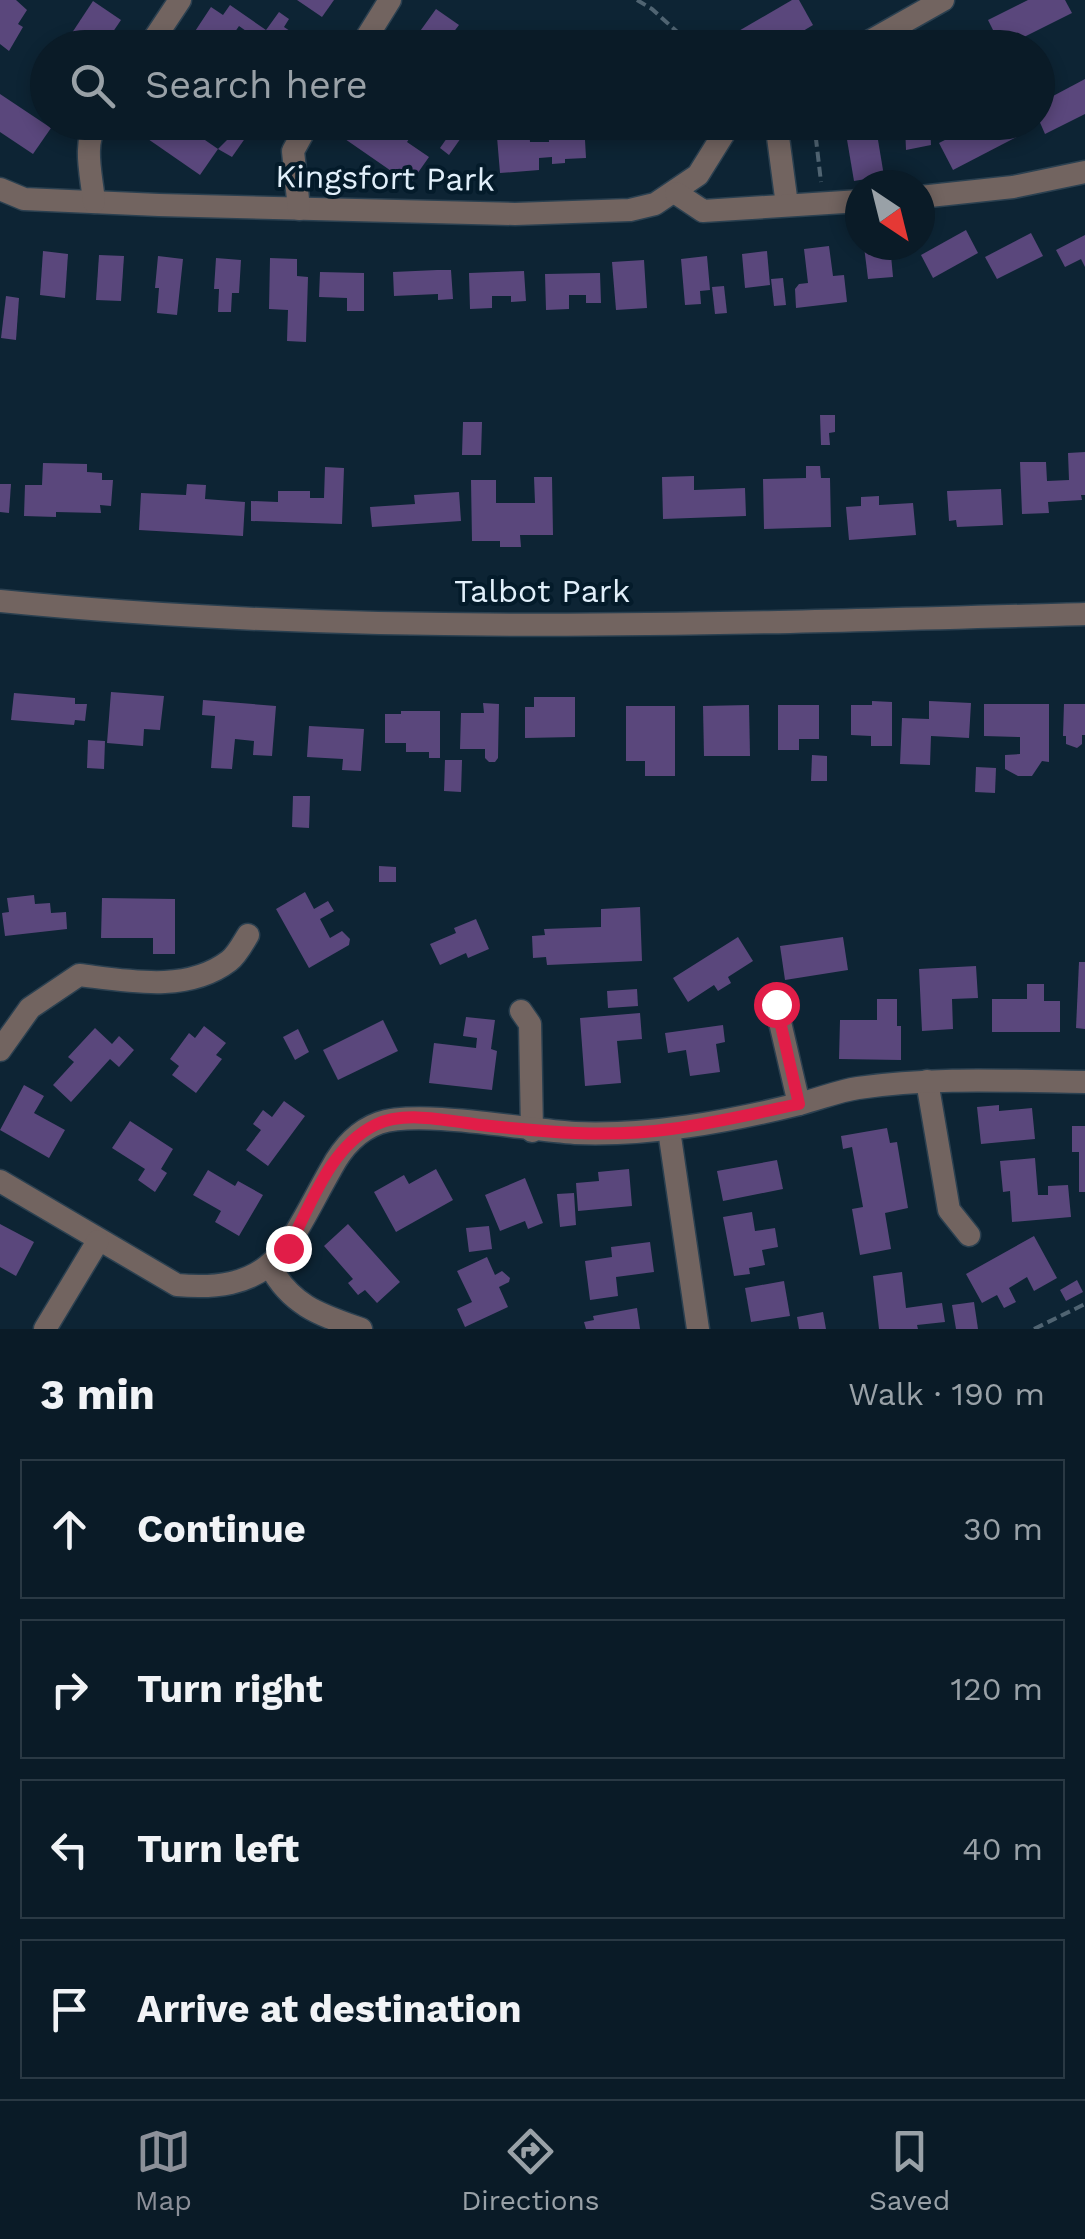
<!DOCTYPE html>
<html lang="en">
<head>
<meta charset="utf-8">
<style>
  body { margin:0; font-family:"Work Sans",sans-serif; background:#182833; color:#f1f3f6 }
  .compass { position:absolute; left:845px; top:170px; width:90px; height:90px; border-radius:50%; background:#0a1b27; box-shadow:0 5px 15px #0003; rotate:145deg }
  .stop { position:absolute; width:30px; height:30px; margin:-22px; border:8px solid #e11d48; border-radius:50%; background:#fff }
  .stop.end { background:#e11d48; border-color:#fff; box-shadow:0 2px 10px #0008 }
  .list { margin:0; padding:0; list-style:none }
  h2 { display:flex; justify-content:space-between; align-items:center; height:130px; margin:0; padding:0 40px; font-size:42px }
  h2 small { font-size:32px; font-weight:400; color:#99a1a7 }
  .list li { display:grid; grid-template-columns:65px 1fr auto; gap:30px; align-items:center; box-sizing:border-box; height:140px; margin:0 20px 20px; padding:0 20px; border:2px solid #2a3944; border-radius:0px }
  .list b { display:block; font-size:38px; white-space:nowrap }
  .list em { font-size:32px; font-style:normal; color:#99a1a7 }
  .icon { flex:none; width:55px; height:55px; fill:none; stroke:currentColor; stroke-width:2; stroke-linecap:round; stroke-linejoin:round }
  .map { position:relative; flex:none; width:1085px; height:1329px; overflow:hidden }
  .search { position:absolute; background:#0a1b27; box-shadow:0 5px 15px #0003; left:30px; right:30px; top:30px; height:110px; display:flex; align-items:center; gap:25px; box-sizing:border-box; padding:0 35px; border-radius:55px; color:#99a1a7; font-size:38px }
  .sheet { height:770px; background:#0a1b27 }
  nav { display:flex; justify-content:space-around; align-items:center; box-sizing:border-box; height:140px; border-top:2px solid #2a3944; background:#0a1b27; font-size:28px; color:#99a1a7 }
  nav a { display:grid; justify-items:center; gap:5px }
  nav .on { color:#8c9099 }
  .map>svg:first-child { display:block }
  .building { fill:#5a477c }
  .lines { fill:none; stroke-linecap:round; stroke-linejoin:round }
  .minor-casing { stroke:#2b4050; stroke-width:25 }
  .path { stroke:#506472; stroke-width:4; stroke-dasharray:10 5; stroke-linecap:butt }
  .minor { stroke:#726460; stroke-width:22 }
  .route { stroke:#e11d48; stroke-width:12 }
  .labels { text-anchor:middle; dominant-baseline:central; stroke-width:8; stroke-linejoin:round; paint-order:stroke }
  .street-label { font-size:32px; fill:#e1effa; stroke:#041b2a }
</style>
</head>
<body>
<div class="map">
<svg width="1085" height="1329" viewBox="0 0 1085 1329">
  <rect width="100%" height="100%" fill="#0d2434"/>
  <g class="building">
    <polygon points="0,0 16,0 27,10 18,24 23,27 9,51 0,44"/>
    <polygon points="297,0 334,0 322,17"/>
    <polygon points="792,0 799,0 813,25 775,48 720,48 718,43"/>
    <polygon points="1028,0 1065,0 1072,13 1002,48 988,20"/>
    <polygon points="93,1 121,20 102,48 62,48"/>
    <polygon points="230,5 266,30 279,12 289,19 284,27 305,41 300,48 285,43 282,48 270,48 239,26 224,48 184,48 211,7 223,15"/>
    <polygon points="436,9 459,25 446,42 453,48 408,48"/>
    <polygon points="973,30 982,48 938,48"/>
    <polygon points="1085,79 1085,114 1045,134 1038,118 1038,104"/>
    <polygon points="0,94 51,128 33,154 0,132"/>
    <polygon points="140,122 179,122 218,149 200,175 135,130"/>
    <polygon points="356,122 377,122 398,137 406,126 414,132 407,142 429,157 410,184 345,139"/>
    <polygon points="548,122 597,122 598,139 585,140 586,158 565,159 565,163 552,164 552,157 539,158 539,170 500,173 496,125 529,123 530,142 549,142"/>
    <polygon points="844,122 875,122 884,176 854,181"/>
    <polygon points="980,122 1019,122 1024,133 953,170 939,143"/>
    <polygon points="930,124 931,145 906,150 905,126"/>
    <polygon points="454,128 463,135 449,155 440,148"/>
    <polygon points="237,130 246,137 232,157 218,149"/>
    <polygon points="966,230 978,253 933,278 921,255"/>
    <polygon points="1031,233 1043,256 997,279 985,257"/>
    <polygon points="1085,235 1085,267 1081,259 1065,267 1056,250"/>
    <polygon points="890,245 893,277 868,279 864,246"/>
    <polygon points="829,246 833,276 844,275 847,302 796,308 795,289 799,284 808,283 804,249"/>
    <polygon points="43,251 68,254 65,298 40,295"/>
    <polygon points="767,251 770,285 745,288 742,254"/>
    <polygon points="99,255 124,256 121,301 96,300"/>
    <polygon points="158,256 183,259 177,315 157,313 159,288 155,288"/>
    <polygon points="707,256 710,290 700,291 701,304 685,305 681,259"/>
    <polygon points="216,258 241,260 239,293 232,293 231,312 218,312 219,289 214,289"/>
    <polygon points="270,258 297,259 297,276 308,277 306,342 287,341 288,310 269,309"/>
    <polygon points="644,260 647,308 616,310 612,262"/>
    <polygon points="437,270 451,270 453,299 438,300 438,294 394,296 393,272"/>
    <polygon points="524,271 526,301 511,302 511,296 492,296 492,308 470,309 469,273"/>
    <polygon points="320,272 364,273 364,311 347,311 347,298 319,297"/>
    <polygon points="600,273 601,303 586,303 586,295 569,295 569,309 546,310 545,274"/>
    <polygon points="783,278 786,305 774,306 771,279"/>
    <polygon points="724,286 727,313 715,314 712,287"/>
    <polygon points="6,296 19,298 16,340 1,338"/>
    <polygon points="820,415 835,415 835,432 829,433 830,445 821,445"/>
    <polygon points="463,422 482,422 481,455 462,455"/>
    <polygon points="1085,452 1085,495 1081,495 1082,500 1048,502 1049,513 1022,514 1020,462 1046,462 1047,481 1069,480 1068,453"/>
    <polygon points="43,463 87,464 87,472 102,473 102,480 113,480 111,506 100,505 101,513 56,512 56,517 24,516 25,485 42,485"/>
    <polygon points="806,466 820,466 821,478 830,478 831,527 764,529 763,479 806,478"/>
    <polygon points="325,467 344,468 342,524 251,521 251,501 278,502 278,491 310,491 310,498 324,498"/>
    <polygon points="694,476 694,490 745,488 746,516 663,519 662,477"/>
    <polygon points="534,477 552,477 553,535 520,535 521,547 500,547 500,541 472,541 471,480 496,480 496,503 535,503"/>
    <polygon points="0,484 11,484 9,513 0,512"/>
    <polygon points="187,484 206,485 205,499 245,502 243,536 139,530 141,493 186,495"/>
    <polygon points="1001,489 1003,525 957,527 956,520 949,521 947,491"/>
    <polygon points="459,492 461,521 372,527 370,507 415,504 414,495"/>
    <polygon points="879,496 879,505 913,503 916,535 849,540 846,507 861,506 861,497"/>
    <polygon points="111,692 164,696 160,730 144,729 143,746 107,743"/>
    <polygon points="14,693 75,698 75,704 87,704 85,721 75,720 74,725 11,720"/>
    <polygon points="534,697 575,697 575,737 525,738 525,707 534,707"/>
    <polygon points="203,700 276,706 272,756 253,755 254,741 235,739 232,769 211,768 215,716 202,715"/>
    <polygon points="872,701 892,702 892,746 871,746 871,736 851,735 851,705 872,705"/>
    <polygon points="929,701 971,703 969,738 931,736 930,765 900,764 902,718 929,719"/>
    <polygon points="483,703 499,704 498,758 495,762 489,762 485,758 485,749 460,749 461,713 484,713"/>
    <polygon points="984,704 1049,704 1049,762 1042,761 1032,776 1018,776 1005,769 1005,755 1020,754 1020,737 984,736"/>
    <polygon points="1064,704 1085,704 1085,735 1082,735 1082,744 1077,748 1066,744 1066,736 1063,736"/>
    <polygon points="749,705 750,756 704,756 703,706"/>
    <polygon points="778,705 819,705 819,739 799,739 799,750 778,750"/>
    <polygon points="626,706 675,706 675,776 645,776 645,761 626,761"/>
    <polygon points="401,711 440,711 440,758 429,758 429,752 406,752 406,743 385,743 385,714 401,714"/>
    <polygon points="309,726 364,729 361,771 342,770 343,759 307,757"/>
    <polygon points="88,740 105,741 104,769 87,768"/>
    <polygon points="812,755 827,756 827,781 811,781"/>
    <polygon points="445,760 462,760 461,792 444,791"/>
    <polygon points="976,767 996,768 995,793 975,792"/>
    <polygon points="293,796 310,796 309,828 292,827"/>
    <polygon points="379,866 396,867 396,882 379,882"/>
    <polygon points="305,892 314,909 328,901 334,911 320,919 330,938 342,931 350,939 349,945 309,968 276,909"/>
    <polygon points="34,895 35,904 50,903 51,913 66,912 67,929 5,936 2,913 9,912 7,898"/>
    <polygon points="102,898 175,899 175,954 153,954 153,938 101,938"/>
    <polygon points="640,907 642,961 547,965 546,957 533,958 532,936 545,935 544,929 601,927 601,909"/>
    <polygon points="476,919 489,949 468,958 466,953 440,965 430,944 456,933 454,928"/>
    <polygon points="738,937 753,961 728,977 731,983 718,991 714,985 688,1002 673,978"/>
    <polygon points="843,937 848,970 785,980 780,946"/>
    <polygon points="1079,962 1085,962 1085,1029 1076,1028"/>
    <polygon points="976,966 978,998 952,999 953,1029 922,1031 919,969"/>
    <polygon points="1027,984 1044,984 1044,1001 1060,1001 1060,1032 992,1032 992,999 1027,999"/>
    <polygon points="637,989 638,1006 608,1008 607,991"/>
    <polygon points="877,999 897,999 897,1026 901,1026 901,1060 839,1059 840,1020 877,1020"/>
    <polygon points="640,1013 642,1039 617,1041 621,1083 585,1086 580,1018"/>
    <polygon points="466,1017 495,1020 491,1049 497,1051 492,1090 429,1083 434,1043 476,1048 477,1038 463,1036"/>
    <polygon points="383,1020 398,1051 338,1080 323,1050"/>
    <polygon points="723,1025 725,1042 716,1044 720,1072 690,1076 686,1050 668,1053 665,1033"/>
    <polygon points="204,1026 226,1043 216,1055 222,1059 196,1093 172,1075 179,1066 170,1059 189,1033 195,1038"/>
    <polygon points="95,1028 112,1044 119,1036 134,1050 119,1067 110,1059 71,1102 53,1085 74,1062 68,1057"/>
    <polygon points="298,1029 309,1052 295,1060 283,1037"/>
    <polygon points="24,1085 44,1096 34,1113 65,1130 49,1158 0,1130"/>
    <polygon points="284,1101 305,1116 268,1166 246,1150 261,1130 253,1124 263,1110 272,1117"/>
    <polygon points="999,1105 999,1111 1032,1108 1035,1139 981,1144 977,1107"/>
    <polygon points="130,1121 173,1149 161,1169 167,1173 155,1192 138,1180 145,1169 112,1148"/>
    <polygon points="1072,1126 1085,1126 1085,1192 1079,1192 1079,1152 1072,1152"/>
    <polygon points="887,1128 890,1143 897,1142 908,1208 885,1213 891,1249 860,1255 852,1209 863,1207 852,1147 843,1149 841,1136"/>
    <polygon points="1035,1158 1038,1195 1048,1195 1048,1186 1068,1185 1071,1217 1012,1222 1010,1191 1003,1192 1000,1161"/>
    <polygon points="777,1160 783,1189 723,1201 717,1171"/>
    <polygon points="436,1169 453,1200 396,1232 374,1192 404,1175 409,1184"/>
    <polygon points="629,1169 632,1206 578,1211 576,1183 599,1181 598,1172"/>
    <polygon points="208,1170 235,1186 238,1181 263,1195 239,1236 215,1222 221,1211 193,1195"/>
    <polygon points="525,1178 543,1223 528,1229 525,1221 500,1231 485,1195"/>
    <polygon points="574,1193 576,1225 560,1227 557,1194"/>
    <polygon points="752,1212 755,1231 775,1228 778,1247 762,1250 765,1265 749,1268 750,1274 734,1276 723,1217"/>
    <polygon points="0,1224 34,1242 16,1276 0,1267"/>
    <polygon points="348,1224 400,1282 377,1303 365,1290 358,1295 348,1283 353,1279 324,1246"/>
    <polygon points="489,1226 492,1249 469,1252 466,1228"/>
    <polygon points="1034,1236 1057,1278 1034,1291 1027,1277 1009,1288 1016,1302 1004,1308 997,1295 982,1303 966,1274"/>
    <polygon points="650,1242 654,1272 616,1277 618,1296 590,1300 585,1261 612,1257 611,1247"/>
    <polygon points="487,1257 495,1275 502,1271 510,1278 509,1282 499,1287 508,1307 465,1327 457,1309 472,1302 457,1271"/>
    <polygon points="902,1272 906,1308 942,1303 945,1322 917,1325 918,1329 879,1329 873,1276"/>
    <polygon points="1077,1280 1083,1292 1066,1301 1060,1290"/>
    <polygon points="784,1281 790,1316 751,1322 745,1288"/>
    <polygon points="974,1302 978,1329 956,1329 952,1305"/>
    <polygon points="637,1308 640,1329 586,1329 584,1322 594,1320 593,1316"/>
    <polygon points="823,1312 826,1329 799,1329 797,1317"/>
  </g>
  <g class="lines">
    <g class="minor-casing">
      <g id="minor">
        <polyline points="148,48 180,0"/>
        <polyline points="360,48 390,0"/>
        <polyline points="858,48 943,0"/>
        <polyline points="776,122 787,205"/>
        <polyline points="0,189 24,199 159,205 515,214 630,210 655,204 698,175 731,122"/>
        <polyline points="676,193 703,211 860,201"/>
        <polyline points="920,197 1013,187 1085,172"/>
        <path d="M94,202c-2,-25 -12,-58 3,-80"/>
        <polyline points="299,209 293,151 309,122"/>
        <path d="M0,601c360,36 724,23 1085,13"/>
        <polyline points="776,1005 799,1104"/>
        <polyline points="521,1011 530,1024 532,1131"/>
        <path d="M0,1050l30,-42 49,-33c49,6 108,18 150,-14 8,-6 14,-18 19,-26"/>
        <polyline points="927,1081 949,1210 969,1235"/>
        <polyline points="669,1130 698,1329"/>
        <path d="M0,1181l177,104c101,9 111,-41 154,-116 10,-19 26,-38 48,-46 40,-14 147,7 196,10 75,3 151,-11 224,-29 20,-5 39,-13 59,-16 75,-11 151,-7 227,-6"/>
        <path d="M270,1266c21,40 51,49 91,63"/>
        <polyline points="45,1329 98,1241"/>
      </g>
    </g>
    <g class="path">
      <polyline points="637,0 652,9 695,48"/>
      <polyline points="814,122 821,182"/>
      <polyline points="1034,1329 1085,1304"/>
    </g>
    <use href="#minor" class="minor"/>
  </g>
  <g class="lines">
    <path class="route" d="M288,1248c23,-43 41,-100 87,-123 30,-15 74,-4 106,0 63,7 127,13 190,4 43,-6 86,-16 128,-25l-23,-100"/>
  </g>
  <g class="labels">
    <g class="street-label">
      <text transform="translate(385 178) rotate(1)">Kingsfort Park</text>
      <text x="542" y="591">Talbot Park</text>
    </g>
  </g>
</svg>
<svg class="compass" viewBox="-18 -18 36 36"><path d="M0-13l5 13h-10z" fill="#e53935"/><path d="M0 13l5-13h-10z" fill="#99a1a7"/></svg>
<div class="stop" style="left:776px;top:1004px"></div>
<div class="stop end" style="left:288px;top:1248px"></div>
<div class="search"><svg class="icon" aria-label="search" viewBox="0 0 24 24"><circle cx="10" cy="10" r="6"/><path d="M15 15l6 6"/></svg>Search here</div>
</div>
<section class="sheet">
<h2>3 min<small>Walk · 190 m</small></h2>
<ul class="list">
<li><svg class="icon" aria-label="ahead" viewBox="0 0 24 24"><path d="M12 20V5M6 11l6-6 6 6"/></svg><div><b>Continue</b></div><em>30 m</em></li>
<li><svg class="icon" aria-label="right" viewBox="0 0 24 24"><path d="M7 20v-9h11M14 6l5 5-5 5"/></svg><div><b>Turn right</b></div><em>120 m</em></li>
<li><svg class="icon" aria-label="left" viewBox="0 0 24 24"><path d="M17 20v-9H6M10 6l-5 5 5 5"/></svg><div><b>Turn left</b></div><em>40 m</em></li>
<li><svg class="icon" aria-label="arrive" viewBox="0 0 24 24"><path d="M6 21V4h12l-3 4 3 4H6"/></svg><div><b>Arrive at destination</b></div></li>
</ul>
</section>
<nav>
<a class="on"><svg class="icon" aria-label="map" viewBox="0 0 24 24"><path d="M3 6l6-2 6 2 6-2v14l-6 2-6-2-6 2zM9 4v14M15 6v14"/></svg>Map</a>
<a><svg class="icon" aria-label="directions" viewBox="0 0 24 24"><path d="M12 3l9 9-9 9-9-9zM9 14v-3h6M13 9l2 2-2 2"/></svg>Directions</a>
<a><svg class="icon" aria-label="saved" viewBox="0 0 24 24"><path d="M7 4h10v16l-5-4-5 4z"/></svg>Saved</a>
</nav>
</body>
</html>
